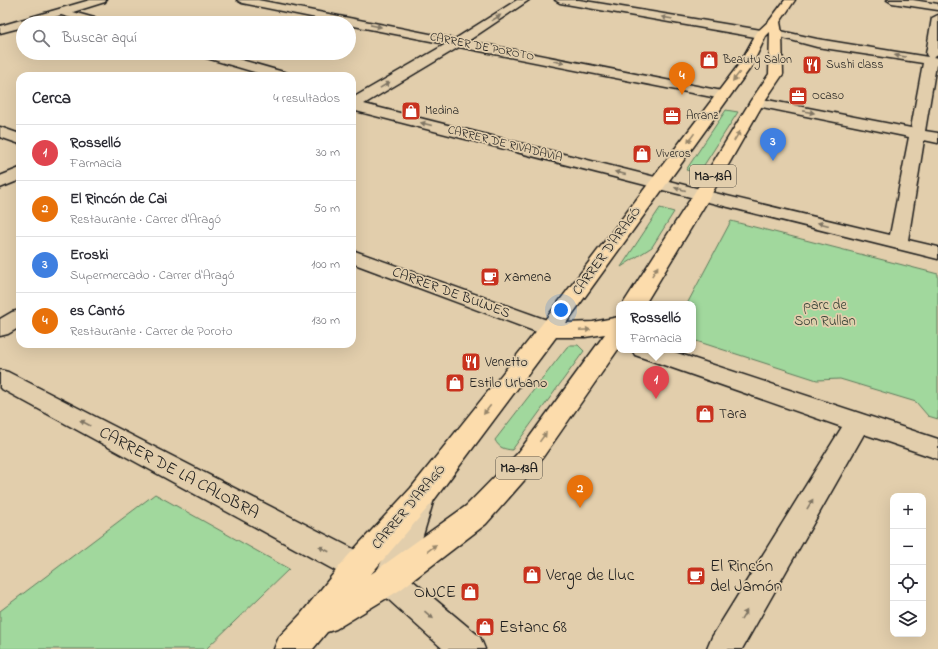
<!DOCTYPE html>
<html lang="es">
<head>
<meta charset="utf-8">
<style>
  body { margin:0; font-family:"Indie Flower",sans-serif; background:#f2f2f3; color:#2b2b33 }
  .controls { position:absolute; right:12px; bottom:12px; display:grid; overflow:hidden; border-radius:8px; box-shadow:0 4px 16px #0002 }
  .controls button { width:36px; height:36px; display:grid; place-items:center; padding:0; border:0; border-bottom:1px solid #e1e1e2; background:#fff; color:#2b2b33; font:20px sans-serif }
  .you { position:absolute; left:561px; top:310px; width:14px; height:14px; margin:-10px; border:3px solid #fff; border-radius:50%; background:#1a73e8; box-shadow:0 0 0 6px #1a73e833 }
  .badge { display:grid; place-items:center; width:26px; height:26px; border-radius:50%; background:#b45309; color:#fff; font-size:13px; font-weight:700 }
  .pin { position:absolute; translate:-50% -33px; filter:drop-shadow(0 1px 2px #0008) }
  .pin::after { content:''; position:absolute; top:21px; width:14px; height:12px; background:inherit; clip-path:polygon(0 0,100% 0,50% 100%) }
  .popup { position:absolute; left:616px; top:301px; width:80px; height:52px; box-sizing:border-box; display:grid; place-content:center; border-radius:8px; background:#fff; filter:drop-shadow(0 1px 3px #0005); font-size:13px; white-space:nowrap; color:#7c7c81 }
  .popup b { font-size:15px; color:#2b2b33 }
  .popup::after { content:''; position:absolute; left:50%; top:100%; margin-left:-8px; border:8px solid transparent; border-top-color:#fff }
  .list { margin:0; padding:0; list-style:none }
  h2 { display:flex; justify-content:space-between; align-items:center; height:52px; margin:0; padding:0 16px; font-size:17px }
  h2 small { font-size:13px; font-weight:400; color:#7c7c81 }
  .list li { display:grid; grid-template-columns:26px 1fr auto; gap:12px; align-items:center; box-sizing:border-box; height:56px; padding:0 16px; border-top:1px solid #e1e1e2 }
  .list b { display:block; font-size:15px; white-space:nowrap }
  .list p { margin:0; font-size:13px; white-space:nowrap; color:#7c7c81 }
  .list em { font-size:13px; font-style:normal; color:#7c7c81 }
  .icon { flex:none; width:22px; height:22px; fill:none; stroke:currentColor; stroke-width:2; stroke-linecap:round; stroke-linejoin:round }
  .map { position:relative; flex:none; width:938px; height:649px; overflow:hidden }
  .search { position:absolute; background:#fff; box-shadow:0 4px 16px #0002; left:16px; top:16px; width:340px; height:44px; display:flex; align-items:center; gap:10px; box-sizing:border-box; padding:0 14px; border-radius:22px; color:#7c7c81; font-size:15px }
  .panel { position:absolute; background:#fff; box-shadow:0 4px 16px #0002; left:16px; top:72px; width:340px; height:276px; border-radius:12px }
  .map>svg:first-child { display:block }
  .green { fill:#a1d89d; stroke:#5e7a5c }
  .lines { fill:none; stroke-linecap:round; stroke-linejoin:round }
  .minor-casing { stroke:#1c1c1c; stroke-width:3 }
  .tertiary-casing { stroke:#1c1c1c; stroke-width:3 }
  .primary-casing { stroke:#1c1c1c; stroke-width:3 }
  .minor { fill:#e2ceac; fill-rule:evenodd }
  .tertiary { fill:#e2ceac; fill-rule:evenodd }
  .primary { fill:#fcdcac; fill-rule:evenodd }
  .oneway { fill:#7f7564 }
  .oneway2 { fill:#97866b }
  .labels { text-anchor:middle; dominant-baseline:central; stroke-width:3.5; stroke-linejoin:round; paint-order:stroke }
  .far-street-label { font-size:12px; fill:#1c1c1c; stroke:#e2ceac }
  .far-poi-label { font-size:12px; fill:#1c1c1c; stroke:#e2ceac; text-anchor:start }
  .shield { fill:#e2ceac; stroke:#575147; stroke-width:1 }
  .shield-label { font-size:13px; font-weight:bold; fill:#1c1c1c }
  .street-label { font-size:14px; fill:#1c1c1c; stroke:#e2ceac }
  .poi-label { font-size:14px; fill:#1c1c1c; stroke:#e2ceac; text-anchor:start }
  .park-label { font-size:14px; fill:#374236; stroke:#e2ceac }
  .near-street-label { font-size:17px; fill:#1c1c1c; stroke:#e2ceac }
  .near-poi-label { font-size:17px; fill:#1c1c1c; stroke:#e2ceac; text-anchor:start }
</style>
</head>
<body>
<div class="map">
<svg width="938" height="649" viewBox="0 0 938 649">
  <rect width="100%" height="100%" fill="#e2ceac"/>
  <filter id="ink" filterUnits="userSpaceOnUse"><feTurbulence type="fractalNoise" baseFrequency=".025" numOctaves="2"/><feDisplacementMap in="SourceGraphic" scale="8" xChannelSelector="R" yChannelSelector="G"/><feConvolveMatrix kernelMatrix="1 2 1 2 8 2 1 2 1" color-interpolation-filters="sRGB"/></filter>
  <g filter="url(#ink)">
    <g class="green">
      <polygon points="726,110 738,112 699,173 686,170"/>
      <polygon points="660,208 674,212 652,247 621,267"/>
      <polygon points="731,221 938,274 938,419 928,416 916,402 840,379 817,380 693,340 693,304 687,304"/>
      <path d="M570,345h8l6,6 -72,99c-8,-1 -13,-2 -17,-10l72,-93z"/>
      <polygon points="155,494 289,569 206,649 0,649 0,611"/>
    </g>
    <g class="lines">
      <g class="minor-casing">
        <g id="minor">
          <polygon points="90,0 106,0 105,2 73,12 105,21 107,23 89,23 61,15 35,23 23,23 23,27 0,33 0,26"/>
          <polygon points="237,0 258,0 455,39 517,0 529,0 468,41 722,91 727,92 729,95 727,98 722,99 459,47 364,104 663,179 665,183 663,187 657,188 352,110 352,99 356,96 446,44 349,25 349,23 341,23 242,3"/>
          <polygon points="555,0 579,0 761,30 765,32 767,34 765,36 761,38 560,3"/>
          <polygon points="887,0 913,0 938,4 938,10 892,3"/>
          <polygon points="938,15 938,54 933,57 938,58 938,66 936,65 925,131 938,133 938,143 924,140 908,240 938,247 938,259 696,199 693,195 696,191 702,190 890,235 909,137 757,106 752,105 750,102 752,99 757,98 911,128 923,63 817,47 772,35 770,33 772,31 776,30 817,39 928,57 926,54 932,18"/>
          <polygon points="198,53 217,53 287,73 289,76 268,76 200,56"/>
          <polygon points="0,127 20,134 20,144 0,137"/>
          <polygon points="20,168 20,180 0,188 0,176"/>
          <polygon points="352,250 558,324 561,329 558,334 550,336 542,334 352,263"/>
          <polygon points="20,310 20,327 8,334 0,336 0,319 12,312"/>
          <polygon points="632,350 668,350 938,439 938,459 864,434 742,649 707,649 712,637 842,427 635,355"/>
          <polygon points="0,370 8,372 369,557 373,567 369,577 358,581 347,577 0,388"/>
          <polygon points="389,566 400,570 480,637 485,649 443,649 378,590 373,580 378,570"/>
        </g>
      </g>
      <g class="tertiary-casing">
        <g id="tertiary">
          <polygon points="657,178 708,191 711,195 708,199 702,200 651,187 649,183 651,179"/>
          <polygon points="420,487 430,491 434,499 421,542 400,589 389,593 378,589 373,579 391,542 410,491"/>
        </g>
      </g>
      <g class="primary-casing">
        <path id="primary" d="M785,0h10l-15,22 2,11 1,41 -19,28 -53,93 -66,109h-22l70,-109 57,-93 19,-28 1,-42 -4,4 -15,31 -185,256 27,-1 26,-5v31l-83,119 -50,57 -86,66 -64,39 -9,3 -14,17h-39l5,-12 22,-23 46,-57 64,-69 131,-164 198,-261 17,-31 13,-12zM605,334l-87,119 -52,53 -95,68 60,-70 125,-167h29z"/>
      </g>
      <use href="#minor" class="minor"/>
      <use href="#tertiary" class="tertiary"/>
      <use href="#primary" class="primary"/>
    </g>
    <defs><path id="oneway-solid" d="M-6-.8H1V-3.2L6.5 0L1 3.2V.8H-6Z"/></defs>
    <g class="oneway">
      <use href="#oneway-solid" transform="translate(496 18) rotate(-32)"/>
      <use href="#oneway-solid" transform="translate(667 18) rotate(-170)"/>
      <use href="#oneway-solid" transform="translate(376 26) rotate(11)"/>
      <use href="#oneway-solid" transform="translate(900 56) rotate(-171)"/>
      <use href="#oneway-solid" transform="translate(559 62) rotate(11)"/>
      <use href="#oneway-solid" transform="translate(385 85) rotate(-31)"/>
      <use href="#oneway-solid" transform="translate(809 112) rotate(11)"/>
      <use href="#oneway-solid" transform="translate(426 124) rotate(-166)"/>
      <use href="#oneway-solid" transform="translate(620 173) rotate(-166)"/>
      <use href="#oneway-solid" transform="translate(680 189) rotate(-165)"/>
      <use href="#oneway-solid" transform="translate(823 224) rotate(-166)"/>
      <use href="#oneway-solid" transform="translate(85 423) rotate(-152)"/>
      <use href="#oneway-solid" transform="translate(810 504) rotate(-59)"/>
      <use href="#oneway-solid" transform="translate(324 549) rotate(-152)"/>
      <use href="#oneway-solid" transform="translate(429 615) rotate(41)"/>
      <use href="#oneway-solid" transform="translate(744 615) rotate(-59)"/>
    </g>
    <g class="oneway2">
      <use href="#oneway-solid" transform="translate(736 77) rotate(128)"/>
      <use href="#oneway-solid" transform="translate(737 136) rotate(-59)"/>
      <use href="#oneway-solid" transform="translate(691 138) rotate(126)"/>
      <use href="#oneway-solid" transform="translate(655 271) rotate(-58)"/>
      <use href="#oneway-solid" transform="translate(585 330) rotate(-3)"/>
      <use href="#oneway-solid" transform="translate(487 410) rotate(128)"/>
      <use href="#oneway-solid" transform="translate(543 437) rotate(-54)"/>
      <use href="#oneway-solid" transform="translate(432 548) rotate(-37)"/>
    </g>
  </g>
  <defs>
    <g id="shop-square" transform="scale(1)"><rect x="-9" y="-9" width="18" height="18" rx="4" fill="#c8321e" stroke="#e2ceac"/><path d="M-5-2.5h2.3a2.7 3.5 0 0 1 5.4 0H5L5.5 6h-11ZM-1.5-2.5h3a1.5 2.3 0 0 0-3 0Z" fill="#fff"/></g>
    <g id="restaurant-square" transform="scale(1)"><rect x="-9" y="-9" width="18" height="18" rx="4" fill="#c8321e" stroke="#e2ceac"/><path d="M-5-6h1v4h1v-4h1v4h1v-4h1v5L-1.5 .5V6h-2V.5L-5-1ZM5-6V6H3V1.5H1.5Q1.5-4 5-6Z" fill="#fff"/></g>
    <g id="office-square" transform="scale(1)"><rect x="-9" y="-9" width="18" height="18" rx="4" fill="#c8321e" stroke="#e2ceac"/><path d="M-6-3h4V-5.5h4V-3h4V5H-6ZM-1-4.5V-3h2v-1.5ZM-6 0V1H6V0Z" fill="#fff"/></g>
    <g id="cafe-square" transform="scale(1)"><rect x="-9" y="-9" width="18" height="18" rx="4" fill="#c8321e" stroke="#e2ceac"/><path d="M-5.5-4.5H6V0H3Q3 3.5 0 3.5H-2.5Q-5.5 3.5-5.5 0ZM3-3.2v2h1.7v-2ZM-6 4.5H4V6H-6Z" fill="#fff"/></g>
  </defs>
  <g fill-rule="evenodd">
    <use href="#shop-square" x="709" y="60"/>
    <use href="#restaurant-square" x="812" y="65"/>
    <use href="#office-square" x="798" y="96"/>
    <use href="#shop-square" x="411" y="111"/>
    <use href="#office-square" x="672" y="116"/>
    <use href="#shop-square" x="642" y="154"/>
    <use href="#cafe-square" x="490" y="277"/>
    <use href="#restaurant-square" x="471" y="362"/>
    <use href="#shop-square" x="455" y="383"/>
    <use href="#shop-square" x="705" y="414"/>
    <use href="#shop-square" x="532" y="575"/>
    <use href="#cafe-square" x="696" y="576"/>
    <use href="#shop-square" x="470" y="592"/>
    <use href="#shop-square" x="485" y="627"/>
  </g>
  <g class="labels">
    <g class="far-street-label">
      <text transform="translate(482 47) rotate(11)">CARRER DE POROTO</text>
      <text transform="translate(505 144) rotate(14)">CARRER DE RIVADAVIA</text>
    </g>
    <g class="far-poi-label">
      <text x="723" y="60">Beauty Salon</text>
      <text x="826" y="65">Sushi class</text>
      <text x="812" y="96">Ocaso</text>
      <text x="425" y="111">Medina</text>
      <text x="686" y="116">Arranz</text>
      <text x="656" y="154">Viveros</text>
    </g>
    <g class="shield">
      <rect x="690" y="165" width="46" height="22" rx="3"/>
      <rect x="496" y="457" width="46" height="22" rx="3"/>
    </g>
    <g class="shield-label">
      <text x="713" y="176">Ma-13A</text>
      <text x="519" y="468">Ma-13A</text>
    </g>
    <g class="street-label">
      <text transform="translate(607 251) rotate(-54)">CARRER D'ARAGÓ</text>
      <text transform="translate(451 293) rotate(20)">CARRER DE BULNES</text>
      <text transform="translate(409 507) rotate(-50)">CARRER D'ARAGÓ</text>
    </g>
    <g class="poi-label">
      <text x="504" y="277">Xamena</text>
      <text x="485" y="362">Venetto</text>
      <text x="469" y="383">Estilo Urbano</text>
      <text x="719" y="414">Tara</text>
    </g>
    <g class="park-label">
      <text x="825" y="305">parc de<tspan x="825" dy="16">Son Rullan</tspan></text>
    </g>
    <g class="near-street-label">
      <text transform="translate(179 473) rotate(28)">CARRER DE LA CALOBRA</text>
    </g>
    <g class="near-poi-label">
      <text x="710" y="566">El Rincón<tspan x="710" dy="20">del Jamón</tspan></text>
      <text x="546" y="575">Verge de Lluc</text>
      <text x="456" y="592" text-anchor="end">ONCE</text>
      <text x="499" y="627">Estanc 68</text>
    </g>
  </g>
</svg>
<div class="controls">
<button>+</button>
<button>−</button>
<button><svg class="icon" aria-label="locate" viewBox="0 0 24 24"><circle cx="12" cy="12" r="6"/><path d="M12 2v4M12 18v4M2 12h4M18 12h4"/></svg></button>
<button><svg class="icon" aria-label="layers" viewBox="0 0 24 24"><path d="M12 4l9 5-9 5-9-5zM3 14l9 5 9-5"/></svg></button>
</div>
<div class="you"></div>
<div class="pin badge" style="left:656px;top:399px;background:#e0444e">1</div>
<div class="popup"><b>Rosselló</b>Farmacia</div>
<div class="pin badge" style="left:580px;top:508px;background:#e8710a">2</div>
<div class="pin badge" style="left:773px;top:161px;background:#3f7fe0">3</div>
<div class="pin badge" style="left:682px;top:95px;background:#e8710a">4</div>
<div class="search"><svg class="icon" aria-label="search" viewBox="0 0 24 24"><circle cx="10" cy="10" r="6"/><path d="M15 15l6 6"/></svg>Buscar aquí</div>
<section class="panel">
<h2>Cerca<small>4 resultados</small></h2>
<ul class="list">
<li><span class="badge" style="background:#e0444e">1</span><div><b>Rosselló</b><p>Farmacia</p></div><em>30 m</em></li>
<li><span class="badge" style="background:#e8710a">2</span><div><b>El Rincón de Cai</b><p>Restaurante · Carrer d'Aragó</p></div><em>50 m</em></li>
<li><span class="badge" style="background:#3f7fe0">3</span><div><b>Eroski</b><p>Supermercado · Carrer d'Aragó</p></div><em>100 m</em></li>
<li><span class="badge" style="background:#e8710a">4</span><div><b>es Cantó</b><p>Restaurante · Carrer de Poroto</p></div><em>130 m</em></li>
</ul>
</section>
</div>
</body>
</html>
